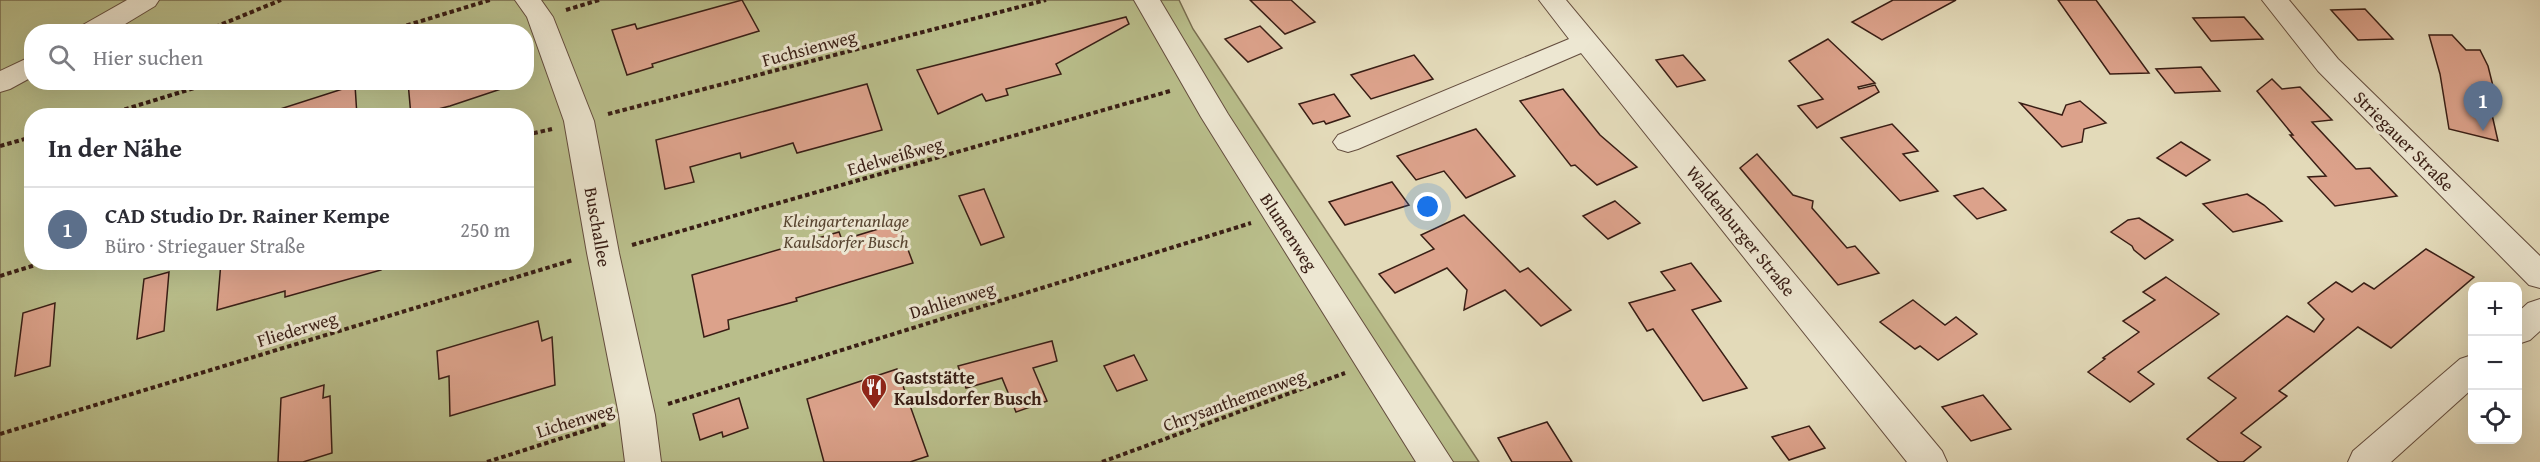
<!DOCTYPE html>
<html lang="de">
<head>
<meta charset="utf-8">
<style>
  body { margin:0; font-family:"Gentium Book Plus",serif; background:#f7f7f7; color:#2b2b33 }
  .controls { position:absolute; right:18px; bottom:18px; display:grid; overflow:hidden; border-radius:12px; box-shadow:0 6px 24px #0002 }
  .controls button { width:54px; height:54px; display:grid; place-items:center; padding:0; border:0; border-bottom:2px solid #e1e1e2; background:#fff; color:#2b2b33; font:30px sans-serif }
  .you { position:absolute; left:1428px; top:207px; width:21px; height:21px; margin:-15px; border:4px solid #fff; border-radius:50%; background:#1a73e8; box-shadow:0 0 0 9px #1a73e833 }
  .badge { display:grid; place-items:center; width:39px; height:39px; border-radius:50%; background:#8f2418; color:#fff; font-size:20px; font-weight:700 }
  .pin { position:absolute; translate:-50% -50px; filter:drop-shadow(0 2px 3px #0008) }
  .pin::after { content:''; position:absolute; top:32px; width:21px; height:18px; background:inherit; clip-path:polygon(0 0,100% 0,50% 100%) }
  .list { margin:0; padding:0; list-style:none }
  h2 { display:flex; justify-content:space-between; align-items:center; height:78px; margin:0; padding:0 24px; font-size:26px }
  h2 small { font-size:20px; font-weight:400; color:#7c7c81 }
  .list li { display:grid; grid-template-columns:39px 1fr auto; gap:18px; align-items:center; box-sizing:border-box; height:84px; padding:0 24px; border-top:2px solid #e1e1e2 }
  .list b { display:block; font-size:22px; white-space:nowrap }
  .list p { margin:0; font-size:20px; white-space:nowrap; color:#7c7c81 }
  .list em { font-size:20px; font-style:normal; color:#7c7c81 }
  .icon { flex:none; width:33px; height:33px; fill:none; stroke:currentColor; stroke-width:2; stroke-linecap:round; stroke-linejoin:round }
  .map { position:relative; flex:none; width:2540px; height:462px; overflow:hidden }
  .search { position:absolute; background:#fff; box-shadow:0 6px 24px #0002; left:24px; top:24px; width:510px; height:66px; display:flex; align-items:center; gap:15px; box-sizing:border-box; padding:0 21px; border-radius:24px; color:#7c7c81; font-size:22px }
  .panel { position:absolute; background:#fff; box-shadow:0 6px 24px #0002; left:24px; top:108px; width:510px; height:162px; border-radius:24px }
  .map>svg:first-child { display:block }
  .green { fill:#b9be8b; stroke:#796e50; stroke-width:1.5; fill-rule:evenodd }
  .building { fill:#dca28b; stroke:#391e15; stroke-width:1.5 }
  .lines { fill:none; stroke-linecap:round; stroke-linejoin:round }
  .minor-casing { stroke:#644d3e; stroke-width:2 }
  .path { stroke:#391e15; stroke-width:4; stroke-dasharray:4.5 3; stroke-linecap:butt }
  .minor { fill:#ede7d2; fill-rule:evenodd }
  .labels { text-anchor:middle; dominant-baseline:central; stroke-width:6; stroke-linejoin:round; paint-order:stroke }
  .street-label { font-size:18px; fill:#391e15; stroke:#ede7d2 }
  .park-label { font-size:18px; font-style:italic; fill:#594632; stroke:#ede7d2 }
  .poi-label { font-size:18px; font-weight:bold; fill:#391e15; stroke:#ede7d2; text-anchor:start }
</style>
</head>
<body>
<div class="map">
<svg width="2540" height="462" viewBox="0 0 2540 462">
  <rect width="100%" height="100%" fill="#e3dab9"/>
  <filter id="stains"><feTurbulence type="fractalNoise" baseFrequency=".00333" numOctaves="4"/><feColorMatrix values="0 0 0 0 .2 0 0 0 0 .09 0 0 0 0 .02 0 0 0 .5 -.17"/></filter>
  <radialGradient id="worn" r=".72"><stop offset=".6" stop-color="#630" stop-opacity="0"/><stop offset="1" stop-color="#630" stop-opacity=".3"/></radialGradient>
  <path class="green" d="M0,0h1179l14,29 286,433h-1479zM32,32h494v50h-494zM32,116h494v146h-494z"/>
  <g class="building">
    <polygon points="742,0 759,31 652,64 653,67 627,75 612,30 635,24 637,29"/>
    <polygon points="1250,0 1291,0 1315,22 1285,34"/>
    <polygon points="1893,0 1956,0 1882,40 1852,22"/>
    <polygon points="2058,0 2096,0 2149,73 2110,74"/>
    <polygon points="2365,9 2393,39 2358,40 2331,10"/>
    <polygon points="1126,17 1129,24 1056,64 1061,74 1006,89 1008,95 986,101 982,94 938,114 917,70"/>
    <polygon points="2244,17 2263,39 2211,41 2193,18"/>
    <polygon points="1260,26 1282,48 1248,62 1225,39"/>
    <polygon points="2429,35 2452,35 2466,50 2480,50 2488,66 2493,86 2485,84 2498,141 2449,129 2440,74"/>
    <polygon points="1828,39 1875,83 1858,87 1859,89 1875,85 1879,92 1817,128 1798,106 1823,99 1789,61"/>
    <polygon points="1414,55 1433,79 1371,99 1351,75"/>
    <polygon points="1683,55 1705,80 1677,87 1656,60"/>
    <polygon points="2201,67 2220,91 2175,93 2156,69"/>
    <polygon points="2272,79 2282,89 2300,87 2332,120 2312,122 2356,169 2370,168 2397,196 2335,206 2308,177 2326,176 2290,135 2293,135 2257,91"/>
    <polygon points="408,82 506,82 507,87 450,106 411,116"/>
    <polygon points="867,84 882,130 797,153 793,143 741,158 740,153 690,167 694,182 665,189 656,140"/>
    <polygon points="355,85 357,116 278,116 277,110"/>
    <polygon points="1563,89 1600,135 1637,167 1597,185 1575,165 1571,166 1520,101"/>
    <polygon points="1334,94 1350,116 1326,124 1324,121 1313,124 1299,104"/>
    <polygon points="2080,101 2106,123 2084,129 2082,142 2062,147 2020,103 2062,115 2066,105"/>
    <polygon points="1892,124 1918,151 1903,154 1938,191 1900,201 1841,138"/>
    <polygon points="1476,129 1515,176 1466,198 1444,171 1416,180 1397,156"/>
    <polygon points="2181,142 2210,160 2186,176 2157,158"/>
    <polygon points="1757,154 1793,195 1813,201 1812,208 1847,248 1855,246 1879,273 1838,285 1740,168"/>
    <polygon points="1392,182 1409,205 1345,225 1329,202"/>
    <polygon points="1983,188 2006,210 1977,219 1954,196"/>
    <polygon points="984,189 1004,237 981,245 959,196"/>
    <polygon points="2247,194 2264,205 2282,221 2233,232 2203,204"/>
    <polygon points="1615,201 1640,223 1608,239 1583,216"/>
    <polygon points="1464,215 1520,272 1528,268 1571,310 1541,326 1505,290 1464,310 1467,290 1447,268 1395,293 1379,274 1434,249 1421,235"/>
    <polygon points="2139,218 2173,240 2145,259 2134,250 2132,246 2111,232 2128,220"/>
    <polygon points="898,223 913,263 796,298 797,301 728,320 729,329 704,337 692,275 839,232 842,240"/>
    <polygon points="2426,249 2474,277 2391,348 2358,327 2279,391 2287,396 2241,433 2261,447 2243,462 2219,462 2187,439 2236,398 2208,378 2287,316 2314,332 2324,319 2308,303 2336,282 2352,292 2364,283 2374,289"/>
    <polygon points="221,262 380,262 381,270 285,297 285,291 217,310"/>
    <polygon points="1691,263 1721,301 1692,310 1747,388 1703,401 1653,329 1647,331 1629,303 1675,290 1661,272"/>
    <polygon points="169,272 164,331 137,339 144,279"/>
    <polygon points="2166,277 2219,314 2138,372 2154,384 2130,402 2088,372 2105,359 2103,358 2139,332 2123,321 2155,300 2143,292"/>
    <polygon points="1913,300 1945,325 1956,317 1977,334 1938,360 1920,346 1915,349 1880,322"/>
    <polygon points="55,303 50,366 15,376 23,313"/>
    <polygon points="538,321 542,341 552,337 555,385 450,416 449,376 439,379 437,351"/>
    <polygon points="1052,341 1057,361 1033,368 1047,401 1016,412 1002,378 966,388 958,366"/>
    <polygon points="1134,355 1147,380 1117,391 1104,366"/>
    <polygon points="897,369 928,456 910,462 824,462 807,399"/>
    <polygon points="324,385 323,398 330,396 332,453 303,462 278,462 281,398"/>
    <polygon points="1983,395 2011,429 1971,441 1942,407"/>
    <polygon points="739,398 748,428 723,437 722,432 700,440 693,414"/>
    <polygon points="1547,422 1572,462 1512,462 1498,438"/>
    <polygon points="1809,426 1825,448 1789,460 1772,437"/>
  </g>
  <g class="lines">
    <g class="minor-casing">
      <g id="minor">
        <polygon points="127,0 159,0 155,6 112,32 78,32 81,26"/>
        <polygon points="515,0 541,0 553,17 594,121 619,253 655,415 661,462 625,462 619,415 587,253 564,121 527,17"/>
        <polygon points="1134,0 1160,0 1228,114 1453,462 1416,462 1201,117"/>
        <polygon points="1539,0 1566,0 1942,451 1947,462 1907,462 1581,53 1358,149 1348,152 1338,149 1333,142 1338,135 1569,39"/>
        <polygon points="2262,0 2289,0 2338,59 2540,256 2540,288 2529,285 2318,71"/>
        <polygon points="32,56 32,77 10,89 0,92 0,71"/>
        <polygon points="2540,299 2540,331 2530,340 2518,344 2518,312 2528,303"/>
        <polygon points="2472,355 2472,389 2391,462 2348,462 2353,451 2460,359"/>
      </g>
    </g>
    <g class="path">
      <polyline points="566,10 599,0"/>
      <polyline points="215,27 281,0"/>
      <polyline points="385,32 490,0"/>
      <polyline points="608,114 1046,0"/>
      <polyline points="103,116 214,82"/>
      <polyline points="526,135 552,129"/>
      <polyline points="0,146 32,137"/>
      <polyline points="632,245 1170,91"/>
      <polyline points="0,276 45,262"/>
      <polyline points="668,404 1251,223"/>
      <polyline points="0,434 573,260"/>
      <polyline points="487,462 606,424"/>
      <polyline points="1102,462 1345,373"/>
    </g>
    <use href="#minor" class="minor"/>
  </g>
  <defs>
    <g id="restaurant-pin" transform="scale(1.35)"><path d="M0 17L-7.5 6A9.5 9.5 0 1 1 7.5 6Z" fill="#8f2418" stroke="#ede7d2"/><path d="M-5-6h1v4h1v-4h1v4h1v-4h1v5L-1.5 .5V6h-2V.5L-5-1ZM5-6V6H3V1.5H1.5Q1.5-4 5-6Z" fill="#fff"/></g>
  </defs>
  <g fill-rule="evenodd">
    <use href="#restaurant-pin" x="874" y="387"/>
  </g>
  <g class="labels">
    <g class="street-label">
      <text transform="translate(809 48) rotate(-15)">Fuchsienweg</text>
      <text transform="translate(2404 141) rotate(45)">Striegauer Straße</text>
      <text transform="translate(895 156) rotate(-16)">Edelweißweg</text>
      <text transform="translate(598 227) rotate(80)">Buschallee</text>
      <text transform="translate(1741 231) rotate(51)">Waldenburger Straße</text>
      <text transform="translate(1289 232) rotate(57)">Blumenweg</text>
      <text transform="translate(952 300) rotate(-17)">Dahlienweg</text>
      <text transform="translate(297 329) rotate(-17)">Fliederweg</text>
      <text transform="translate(1234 400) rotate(-20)">Chrysanthemenweg</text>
      <text transform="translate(575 420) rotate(-17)">Lichenweg</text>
    </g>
    <g class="park-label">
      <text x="846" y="220">Kleingartenanlage<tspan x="846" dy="21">Kaulsdorfer Busch</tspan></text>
    </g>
    <g class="poi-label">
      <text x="894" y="377">Gaststätte<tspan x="894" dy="21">Kaulsdorfer Busch</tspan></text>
    </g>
  </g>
  <rect width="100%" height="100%" filter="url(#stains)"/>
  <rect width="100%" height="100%" fill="url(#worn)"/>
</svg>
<div class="controls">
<button>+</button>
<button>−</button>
<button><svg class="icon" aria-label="locate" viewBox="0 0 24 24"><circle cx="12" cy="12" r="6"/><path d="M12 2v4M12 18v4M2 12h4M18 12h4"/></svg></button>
</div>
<div class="you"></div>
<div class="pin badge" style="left:2483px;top:131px;background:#5c6f8a">1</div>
<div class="search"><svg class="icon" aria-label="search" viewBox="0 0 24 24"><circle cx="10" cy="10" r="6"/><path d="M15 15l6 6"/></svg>Hier suchen</div>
<section class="panel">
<h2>In der Nähe<small></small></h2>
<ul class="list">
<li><span class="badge" style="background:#5c6f8a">1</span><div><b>CAD Studio Dr. Rainer Kempe</b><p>Büro · Striegauer Straße</p></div><em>250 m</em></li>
</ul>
</section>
</div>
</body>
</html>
